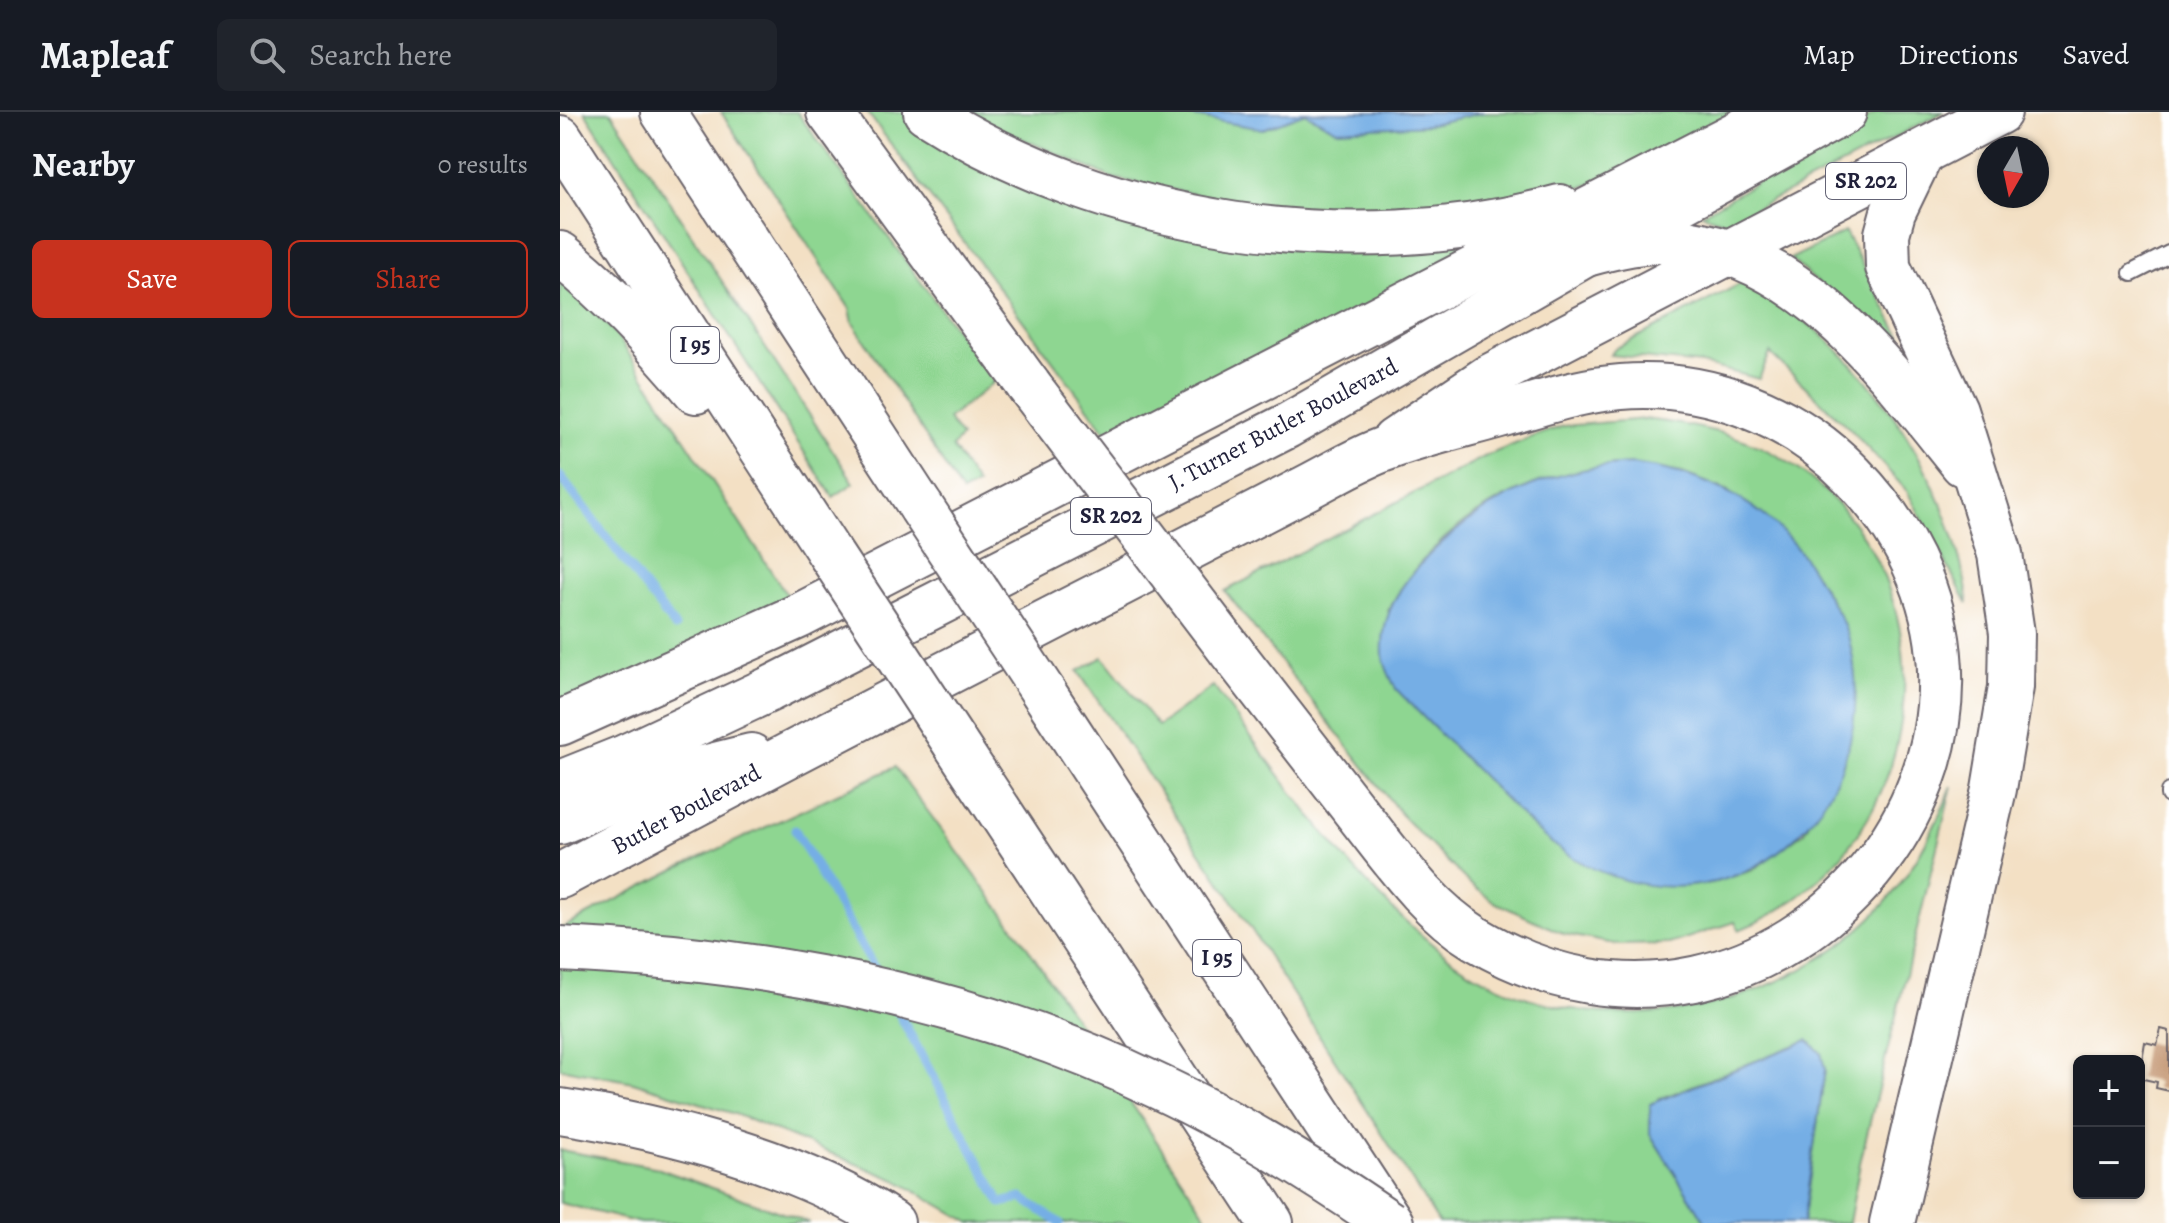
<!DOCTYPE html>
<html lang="en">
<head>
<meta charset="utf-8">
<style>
  body { margin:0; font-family:Alegreya,serif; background:#20242c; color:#f1f3f6 }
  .controls { position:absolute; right:24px; bottom:24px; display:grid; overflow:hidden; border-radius:12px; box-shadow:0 2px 6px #0004 }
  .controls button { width:72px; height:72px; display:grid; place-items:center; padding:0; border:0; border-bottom:2px solid #363941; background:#171b24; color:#f1f3f6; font:40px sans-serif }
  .compass { position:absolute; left:1417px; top:24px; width:72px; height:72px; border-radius:50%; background:#171b24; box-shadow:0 2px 6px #0004; rotate:189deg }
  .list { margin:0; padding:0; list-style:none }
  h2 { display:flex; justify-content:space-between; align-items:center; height:104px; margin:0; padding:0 32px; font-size:34px }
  h2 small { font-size:26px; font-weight:400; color:#9ea1a6 }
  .actions { display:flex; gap:16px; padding:24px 32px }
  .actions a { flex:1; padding:18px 0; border:2px solid #c8321e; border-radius:12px; text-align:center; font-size:28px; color:#c8321e }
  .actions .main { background:#c8321e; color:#fff }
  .icon { flex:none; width:44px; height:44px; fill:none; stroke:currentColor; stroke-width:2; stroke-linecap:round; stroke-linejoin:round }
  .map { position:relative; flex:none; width:1609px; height:1111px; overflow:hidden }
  header { display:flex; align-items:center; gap:48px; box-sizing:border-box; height:112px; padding:0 40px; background:#171b24; border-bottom:2px solid #363941 }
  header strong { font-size:38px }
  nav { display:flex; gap:44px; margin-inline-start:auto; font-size:28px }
  .search { width:560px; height:72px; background:#20242c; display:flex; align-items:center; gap:20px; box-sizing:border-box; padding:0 28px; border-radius:12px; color:#9ea1a6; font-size:30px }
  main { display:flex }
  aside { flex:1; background:#171b24 }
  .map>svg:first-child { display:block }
  .green { fill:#8ed691; stroke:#587c66; stroke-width:2; fill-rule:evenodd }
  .water { fill:#74aee5; stroke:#4b6890; stroke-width:2 }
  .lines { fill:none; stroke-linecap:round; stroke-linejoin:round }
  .stream { stroke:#74aee5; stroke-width:9 }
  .building { fill:#c79d7b }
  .service-casing { stroke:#6b646b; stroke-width:20 }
  .primary-casing { stroke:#6b646b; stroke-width:48 }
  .motorway-casing { stroke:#6b646b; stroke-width:48 }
  .service { stroke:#fff; stroke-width:16 }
  .primary { stroke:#fff; stroke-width:44 }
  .motorway { stroke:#fff; stroke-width:44 }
  .motorway-bridge-casing { stroke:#6b646b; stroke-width:48; stroke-linecap:butt }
  .motorway-bridge { stroke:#fff; stroke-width:44 }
  .labels { text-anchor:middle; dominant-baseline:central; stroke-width:8; stroke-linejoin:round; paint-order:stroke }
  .shield { fill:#fff; stroke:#646476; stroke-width:2 }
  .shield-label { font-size:22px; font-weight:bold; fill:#22223b }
  .street-label { font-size:24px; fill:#22223b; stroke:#fff }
</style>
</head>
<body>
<header>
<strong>Mapleaf</strong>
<div class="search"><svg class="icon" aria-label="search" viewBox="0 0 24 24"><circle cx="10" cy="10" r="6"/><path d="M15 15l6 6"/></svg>Search here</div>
<nav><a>Map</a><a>Directions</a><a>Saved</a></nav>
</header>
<main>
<aside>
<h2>Nearby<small>0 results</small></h2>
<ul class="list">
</ul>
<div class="actions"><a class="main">Save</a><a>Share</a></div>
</aside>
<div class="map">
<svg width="1609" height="1111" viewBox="0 0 1609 1111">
  <rect width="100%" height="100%" fill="#fff"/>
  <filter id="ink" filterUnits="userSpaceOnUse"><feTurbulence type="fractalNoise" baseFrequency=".0125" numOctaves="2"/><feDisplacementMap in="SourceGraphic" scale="16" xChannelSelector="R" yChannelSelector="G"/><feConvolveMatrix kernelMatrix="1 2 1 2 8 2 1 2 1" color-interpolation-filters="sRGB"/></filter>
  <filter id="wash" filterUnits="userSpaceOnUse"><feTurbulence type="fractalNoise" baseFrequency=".006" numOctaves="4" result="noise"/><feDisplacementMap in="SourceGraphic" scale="32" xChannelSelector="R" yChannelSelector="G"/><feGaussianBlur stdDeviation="1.8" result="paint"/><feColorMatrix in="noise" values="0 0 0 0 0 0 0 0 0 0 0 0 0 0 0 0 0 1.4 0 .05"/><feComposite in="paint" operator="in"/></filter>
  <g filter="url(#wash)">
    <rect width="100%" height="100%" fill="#f3e0c4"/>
    <g class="green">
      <polygon points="25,0 51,0 294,371 273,385"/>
      <polygon points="161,0 237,0 434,270 388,307 401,325 392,335 417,373 402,381 293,211 290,197"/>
      <polygon points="307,0 346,0 532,90 981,109 552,328"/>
      <polygon points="401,0 606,0 703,17 745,1 777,18 866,13 925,0 1197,0 1045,68 985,86 940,95 751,105 552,66"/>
      <polygon points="1318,0 1384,0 1168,111 1142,102"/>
      <polygon points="1285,120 1349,240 1347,248 1230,147"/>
      <polygon points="0,161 56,222 232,491 0,597"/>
      <path d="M1182,171c25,15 54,30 77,49 67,60 117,138 140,225 4,15 9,31 9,47l-61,-113 -54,-59 -83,-79 -11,26 -57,-15 -92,-9 6,-7z"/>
      <path d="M1085,307c53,7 103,15 149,47 171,119 136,387 -55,464l-4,-8 -66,22 -50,1 -55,-11 -68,-31 -26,-19 -65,-65 -180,-228 261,-135 46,-19 32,-11zM1072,352l50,9 45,17 95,96 15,25 16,64 -8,85 -41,72 -51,38 -41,13 -47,3 -55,-11 -35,-16 -187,-248c46,-90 145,-143 244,-147z"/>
      <path d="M543,545l55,69 55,-40c71,94 138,197 233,269 124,95 315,69 424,-36 38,-37 62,-84 82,-133l-92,377 -11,60h-46l22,-154 -17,-29 -149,59 -9,35 56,89h-267l-200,-313 -161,-239z"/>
      <polygon points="335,655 460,824 651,1111 411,1111 336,1068 175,1002 73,970 0,956 0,817 116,757"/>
      <polygon points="0,1038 94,1055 250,1111 80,1111 0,1091"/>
    </g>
    <g class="water">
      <polygon points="606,0 925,0 866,13 777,18 745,1 703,17"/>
      <path d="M1072,352c80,10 146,44 186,116 11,19 25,38 31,59 41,167 -117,310 -274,220 -31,-18 -56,-46 -81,-71 -33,-33 -66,-66 -98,-99 -5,-10 -12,-23 -13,-34 -3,-42 19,-73 47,-101 56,-55 123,-87 202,-90z"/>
      <polygon points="1248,928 1261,941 1265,957 1243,1111 1146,1111 1090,1022 1090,992"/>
    </g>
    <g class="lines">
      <g class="stream">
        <polyline points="0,364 115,515"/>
        <polyline points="235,718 320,866"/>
        <polyline points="336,896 441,1091 462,1086 500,1111"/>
      </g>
    </g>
    <g id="blocks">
      <polygon class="building" points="1601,917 1609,919 1609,979 1596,976 1597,970 1579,966 1585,930 1597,933"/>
    </g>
  </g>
  <g filter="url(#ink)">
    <use href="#blocks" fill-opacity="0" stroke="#6b646b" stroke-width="2"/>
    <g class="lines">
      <g class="service-casing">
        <g id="service">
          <polyline points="1572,161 1609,142"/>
          <polyline points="1609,680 1609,683"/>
        </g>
      </g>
      <g class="primary-casing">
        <g id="primary">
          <polyline points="834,329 929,265 1439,0"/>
          <polyline points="0,671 65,645 210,577 727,314 1026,142 1284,0"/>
        </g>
      </g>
      <g class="motorway-casing">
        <g id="motorway">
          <polyline points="103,0 361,395"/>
          <polyline points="269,0 469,274"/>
          <path d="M366,0c181,116 426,152 634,95"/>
          <polyline points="0,26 269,440"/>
          <path d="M0,142c51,41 94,87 136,137"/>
          <path d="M1026,142c29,-8 59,-15 90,-13 128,12 213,132 287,223"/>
          <polyline points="484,581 831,1111"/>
          <polyline points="0,611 239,504 1219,0"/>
          <polyline points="394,630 711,1111"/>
          <polyline points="0,710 107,665 191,644"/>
          <path d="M0,764c187,-100 374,-197 562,-293 60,-31 120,-62 180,-93 28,-14 56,-32 85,-42 37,-14 78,-23 116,-34 40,-11 76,-24 118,-27 86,-7 172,27 231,88 248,256 -75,645 -377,463 -46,-28 -79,-75 -112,-117 -44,-56 -88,-113 -132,-170"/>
          <path d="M0,999c105,16 243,52 332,112"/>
          <polyline points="1332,1111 1434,677 1451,575 1452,521 1440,442 1395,298 1328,155 1327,122 1333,100 1361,42"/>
        </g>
      </g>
      <use href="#service" class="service"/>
      <use href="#primary" class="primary"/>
      <use href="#motorway" class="motorway"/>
      <g class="motorway-bridge-casing">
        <g id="motorway-bridge">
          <polyline points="469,274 671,539"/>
          <polyline points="361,395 484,581"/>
          <polyline points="269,440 394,630"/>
          <path d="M0,837c206,9 413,48 599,138 81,38 156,85 230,136"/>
        </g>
      </g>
      <use href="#motorway-bridge" class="motorway-bridge"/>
    </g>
  </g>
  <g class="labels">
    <g class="shield">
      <rect x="1266" y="51" width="80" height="36" rx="6"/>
      <rect x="111" y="215" width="48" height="36" rx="6"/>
      <rect x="511" y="386" width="80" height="36" rx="6"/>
      <rect x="633" y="828" width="48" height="36" rx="6"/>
    </g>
    <g class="shield-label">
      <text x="1306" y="69">SR 202</text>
      <text x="135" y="233">I 95</text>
      <text x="551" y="404">SR 202</text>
      <text x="657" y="846">I 95</text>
    </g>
    <g class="street-label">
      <text transform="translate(723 312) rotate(-28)">J. Turner Butler Boulevard</text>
      <text transform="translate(126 697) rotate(-28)">Butler Boulevard</text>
    </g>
  </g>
</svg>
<div class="controls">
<button>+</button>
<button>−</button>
</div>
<svg class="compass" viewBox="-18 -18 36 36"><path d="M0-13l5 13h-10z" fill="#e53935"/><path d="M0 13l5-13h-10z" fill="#9ea1a6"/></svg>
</div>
</main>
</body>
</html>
